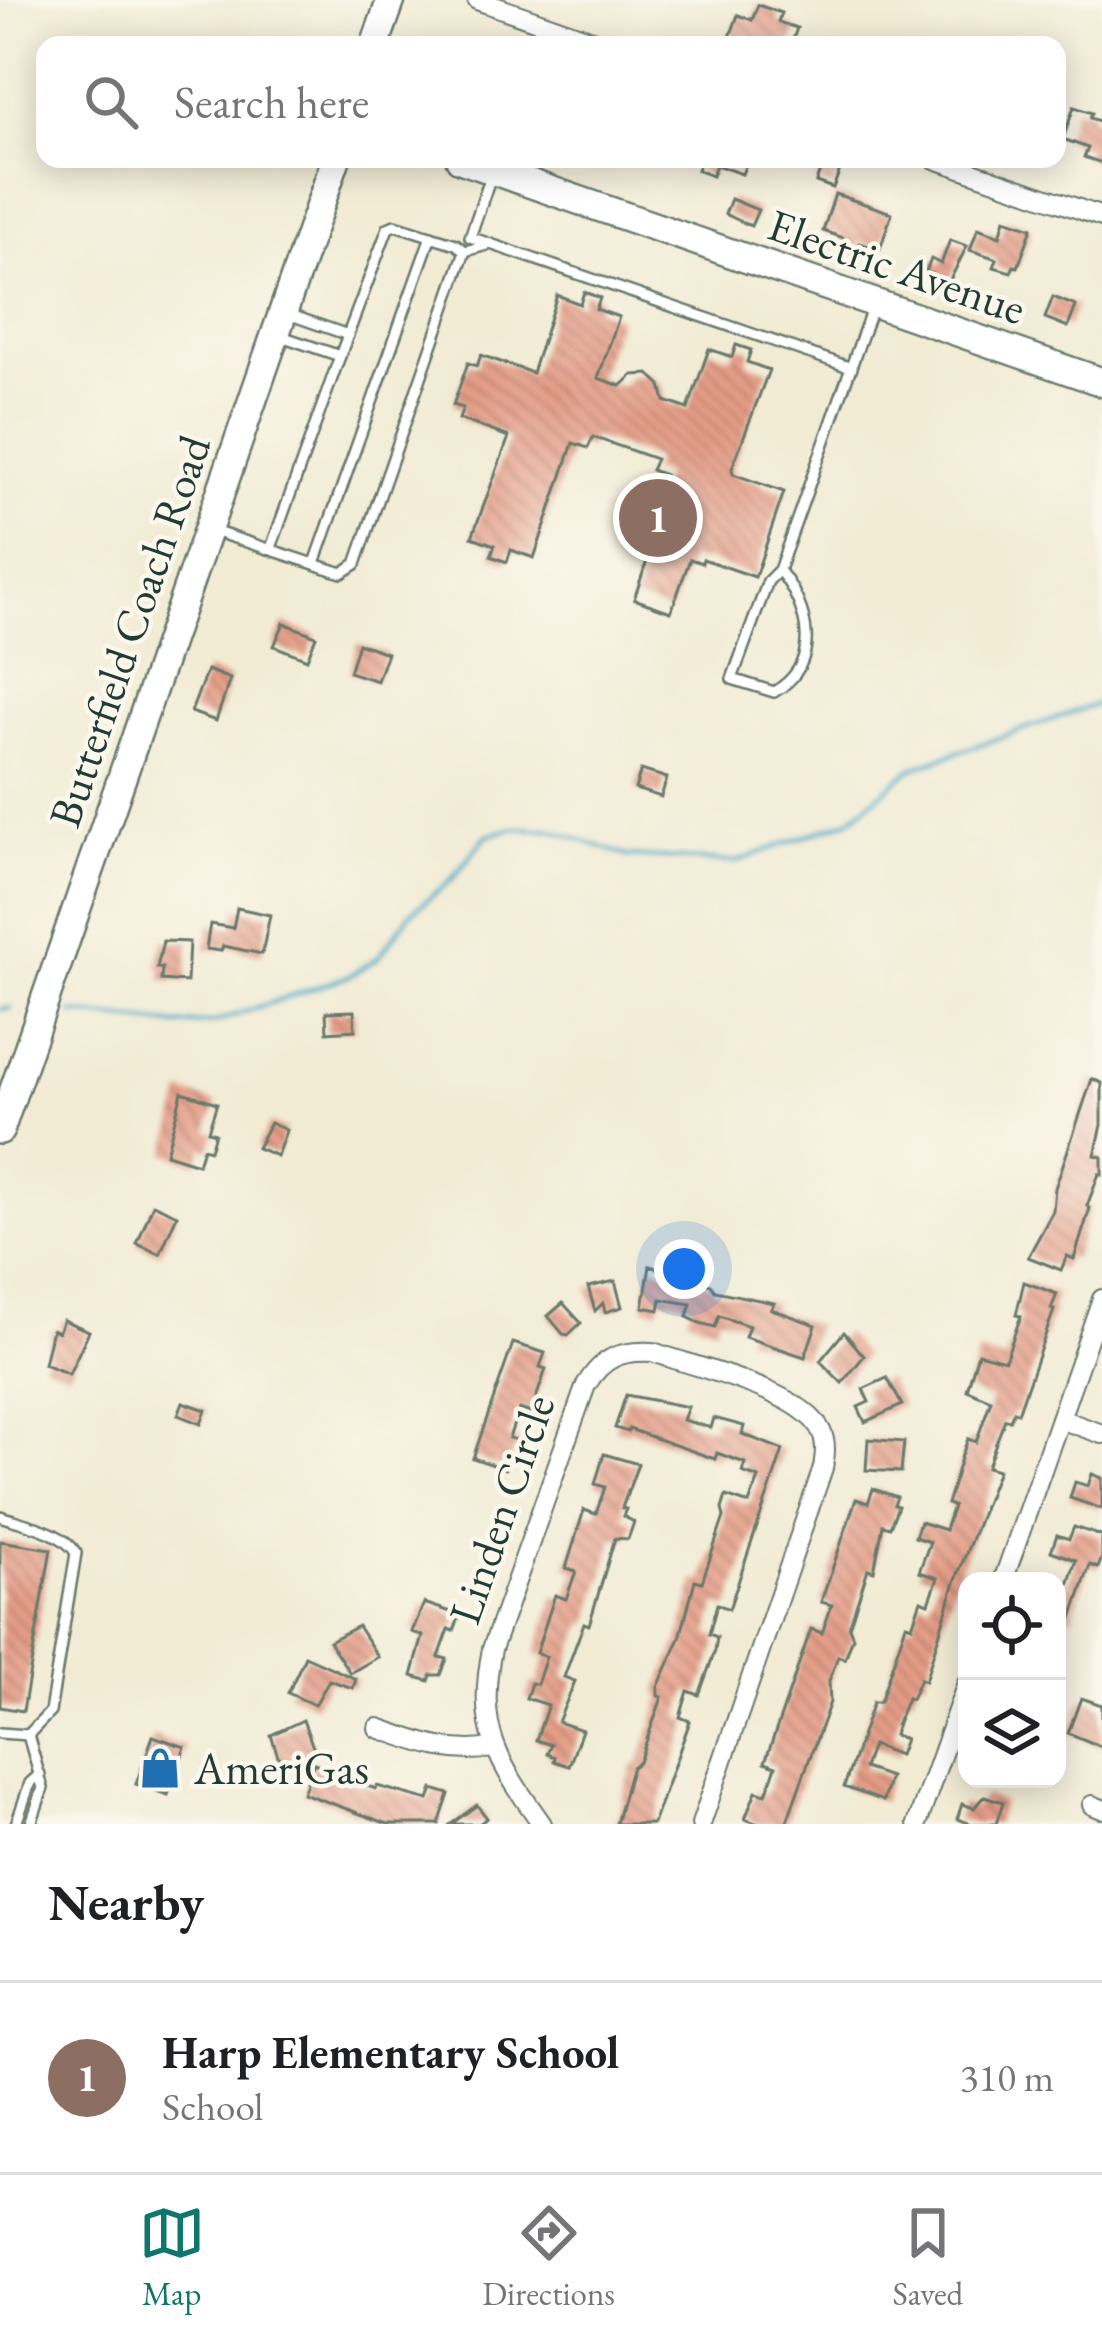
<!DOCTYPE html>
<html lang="en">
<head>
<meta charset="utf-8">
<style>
  body { margin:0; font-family:"EB Garamond",serif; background:#f6f6f6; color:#202124 }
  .controls { position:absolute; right:36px; bottom:36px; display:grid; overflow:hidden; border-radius:24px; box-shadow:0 6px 30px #0003 }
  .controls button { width:108px; height:108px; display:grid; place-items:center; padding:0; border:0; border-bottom:3px solid #e0e0e0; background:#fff; color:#202124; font:60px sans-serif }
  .you { position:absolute; left:684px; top:1269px; width:42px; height:42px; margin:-30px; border:9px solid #fff; border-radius:50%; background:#1a73e8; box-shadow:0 0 0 18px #1a73e833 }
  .badge { display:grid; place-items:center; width:78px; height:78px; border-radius:50%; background:#0f766e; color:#fff; font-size:39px; font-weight:700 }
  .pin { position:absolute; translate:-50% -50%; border:6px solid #fff; box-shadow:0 3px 12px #0006 }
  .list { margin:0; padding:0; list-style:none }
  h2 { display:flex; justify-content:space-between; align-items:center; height:156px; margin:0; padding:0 48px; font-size:51px }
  h2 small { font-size:39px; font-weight:400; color:#757577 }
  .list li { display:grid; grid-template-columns:78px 1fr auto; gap:36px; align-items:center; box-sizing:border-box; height:192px; padding:0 48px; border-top:3px solid #e0e0e0 }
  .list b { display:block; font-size:45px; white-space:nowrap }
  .list p { margin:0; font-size:39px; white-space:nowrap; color:#757577 }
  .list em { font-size:39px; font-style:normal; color:#757577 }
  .icon { flex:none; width:66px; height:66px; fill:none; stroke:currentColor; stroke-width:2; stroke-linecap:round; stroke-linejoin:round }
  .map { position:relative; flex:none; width:1102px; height:1824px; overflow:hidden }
  .search { position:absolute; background:#fff; box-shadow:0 6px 30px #0003; left:36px; right:36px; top:36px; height:132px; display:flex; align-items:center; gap:30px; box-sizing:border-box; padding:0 42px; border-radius:24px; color:#757577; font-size:45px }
  .sheet { height:348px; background:#fff }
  nav { display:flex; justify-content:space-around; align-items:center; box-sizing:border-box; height:168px; border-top:3px solid #e0e0e0; background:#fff; font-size:33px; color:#757577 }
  nav a { display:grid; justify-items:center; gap:6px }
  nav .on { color:#0f766e }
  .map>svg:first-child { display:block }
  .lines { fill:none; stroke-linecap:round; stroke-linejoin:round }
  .stream { stroke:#46a9c6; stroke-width:4.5 }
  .building { fill:url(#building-back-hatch) }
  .lane-casing { stroke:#697a6c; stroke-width:14 }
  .street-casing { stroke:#697a6c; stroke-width:22 }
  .secondary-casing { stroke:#697a6c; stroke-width:32 }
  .lane { stroke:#fff; stroke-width:9 }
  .street { stroke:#fff; stroke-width:18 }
  .secondary { stroke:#fff; stroke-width:27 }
  .labels { text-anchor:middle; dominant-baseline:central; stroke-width:9; stroke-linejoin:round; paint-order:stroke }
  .street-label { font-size:45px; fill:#1f3d34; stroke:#fbf7ec }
  .poi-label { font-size:45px; fill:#1f3d34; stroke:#fbf7ec; text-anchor:start }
</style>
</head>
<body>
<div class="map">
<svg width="1102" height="1824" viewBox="0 0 1102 1824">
  <defs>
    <pattern id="building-back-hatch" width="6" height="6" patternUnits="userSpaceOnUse" patternTransform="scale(3)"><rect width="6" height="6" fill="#e59d87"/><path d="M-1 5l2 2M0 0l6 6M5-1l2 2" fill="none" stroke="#b9816f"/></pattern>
  </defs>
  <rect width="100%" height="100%" fill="#fbf7ec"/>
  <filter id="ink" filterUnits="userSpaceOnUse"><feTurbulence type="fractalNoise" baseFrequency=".00833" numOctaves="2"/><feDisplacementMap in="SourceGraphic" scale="24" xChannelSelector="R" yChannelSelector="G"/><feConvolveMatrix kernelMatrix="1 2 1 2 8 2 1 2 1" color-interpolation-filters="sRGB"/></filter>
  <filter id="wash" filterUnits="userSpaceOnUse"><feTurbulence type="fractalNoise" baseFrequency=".004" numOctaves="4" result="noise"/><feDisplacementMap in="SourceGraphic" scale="48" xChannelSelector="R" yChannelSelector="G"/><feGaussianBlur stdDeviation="2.7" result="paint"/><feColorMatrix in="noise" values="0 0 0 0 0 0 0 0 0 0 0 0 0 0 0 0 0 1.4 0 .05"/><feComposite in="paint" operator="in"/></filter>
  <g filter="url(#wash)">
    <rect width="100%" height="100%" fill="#f2ecd5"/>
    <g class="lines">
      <g class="stream">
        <polyline points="0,1009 10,1008"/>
        <polyline points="72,1013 177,1025 215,1022 349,976 378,958 410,914 451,880 487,835 515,828 553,830 627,856 736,862 849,820 912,768 1097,704 1102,697"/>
      </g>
    </g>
    <g id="blocks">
      <g class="building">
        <polygon points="758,5 781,13 778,22 797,28 791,45 752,45 730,37 738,15 752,20"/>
        <polygon points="1074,107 1092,113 1090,118 1102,122 1102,163 1084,157 1088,148 1063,139"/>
        <polygon points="701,159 748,159 742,174 716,165 712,176 697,170"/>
        <polygon points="824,159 844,159 833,188 816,182"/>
        <polygon points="835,194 892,213 880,249 859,243 855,254 841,249 844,238 823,231"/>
        <polygon points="731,199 758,210 751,226 725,214"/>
        <polygon points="1005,219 1032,228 1018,267 1014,266 1011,272 994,267 997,259 970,250 978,228 1000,236"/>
        <polygon points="950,240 967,246 949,282 926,272 931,259 941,264"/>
        <polygon points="584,292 600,298 596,309 619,317 598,378 621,386 633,375 649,374 661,385 665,401 688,409 709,349 732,357 736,345 751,350 747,362 769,370 732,468 733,474 784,492 755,577 703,559 702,563 690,559 671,612 634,599 648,558 638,555 641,541 664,475 651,470 656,459 593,437 588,448 573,443 534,558 511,550 507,562 491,556 495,545 472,537 509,437 459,419 463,408 453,405 468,363 477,366 481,355 532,373 557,295 580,304"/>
        <polygon points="1053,297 1076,306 1068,327 1045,318"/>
        <polygon points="284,623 316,636 307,659 274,646"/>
        <polygon points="358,643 387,653 377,681 349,672"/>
        <polygon points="207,670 230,679 216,721 191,712"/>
        <polygon points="641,770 667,778 661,797 635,789"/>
        <polygon points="237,908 270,915 262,954 223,946 221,951 206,949 210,924 233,928"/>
        <polygon points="163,941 189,942 187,982 161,980 162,968 157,968"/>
        <polygon points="354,1011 355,1030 327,1032 326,1012"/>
        <polygon points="1092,1079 1102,1083 1102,1125 1095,1155 1102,1157 1102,1175 1099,1174 1087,1206 1090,1208 1074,1259 1067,1256 1061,1270 1028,1257 1053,1211 1055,1188"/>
        <polygon points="182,1092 217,1103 208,1131 215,1133 210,1150 203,1148 198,1164 166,1154"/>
        <polygon points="270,1123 286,1130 277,1156 257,1148"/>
        <polygon points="153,1204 177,1215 160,1254 137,1244"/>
        <polygon points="650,1266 711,1285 715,1291 774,1303 771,1309 816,1325 805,1357 745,1337 749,1326 719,1316 715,1327 700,1323 687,1317 691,1304 661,1299 659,1310 643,1307"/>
        <polygon points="615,1281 622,1307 605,1312 603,1303 595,1311 588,1287"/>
        <polygon points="1024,1282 1057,1294 1051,1309 1054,1310 1018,1413 1014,1411 1010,1420 1005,1419 987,1467 998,1470 955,1582 925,1681 920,1679 911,1699 907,1698 897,1723 894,1735 905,1739 899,1755 872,1745 864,1768 890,1777 883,1801 844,1787 873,1702 880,1702 906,1624 912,1626 921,1600 929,1603 938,1578 919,1572 930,1542 915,1537 920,1522 945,1530 953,1506 947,1504 962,1455 968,1439 976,1442 991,1400 967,1390 978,1353 1005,1360 1021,1316 1016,1315"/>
        <polygon points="563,1303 581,1323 568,1335 563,1334 548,1316"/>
        <polygon points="63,1320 89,1331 69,1374 44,1364 52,1329 58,1332"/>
        <polygon points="844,1332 864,1356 842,1383 820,1361"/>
        <polygon points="513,1343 545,1353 540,1367 546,1369 531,1413 519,1409 509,1438 520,1441 505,1469 473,1458"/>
        <polygon points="887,1378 902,1405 865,1422 858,1407 869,1402 863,1389"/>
        <polygon points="626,1395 688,1407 683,1420 711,1428 714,1418 744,1426 742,1434 783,1450 729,1609 717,1604 709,1634 717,1637 715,1651 699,1695 688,1691 680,1717 690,1721 653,1824 616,1824 628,1780 632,1767 639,1762 662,1697 658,1696 658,1687 680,1638 695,1580 702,1582 724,1517 722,1509 726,1496 749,1504 759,1478 742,1472 745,1463 717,1453 715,1459 629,1429 628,1432 615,1428"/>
        <polygon points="183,1402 206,1410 201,1424 178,1415"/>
        <polygon points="868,1439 904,1442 901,1472 866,1470"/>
        <polygon points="604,1454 638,1464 622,1508 626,1509 623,1516 634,1522 628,1539 615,1538 589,1625 584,1623 564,1677 575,1681 558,1722 582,1730 569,1766 554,1761 555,1757 547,1754 551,1745 536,1740 548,1705 526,1698 531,1683 537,1684 546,1657 536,1653 555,1595 566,1599 576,1571 566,1568 584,1510 596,1514 605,1487 595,1484"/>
        <polygon points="1092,1474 1102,1478 1102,1509 1070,1498 1075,1482 1088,1486"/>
        <polygon points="873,1489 897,1497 894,1505 898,1506 890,1527 883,1525 874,1571 868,1569 849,1627 853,1637 845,1659 838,1656 829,1681 830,1702 786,1824 758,1824 745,1819 756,1791 766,1794 776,1766 765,1762 811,1629 822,1633 832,1605 821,1602 856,1499 868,1503"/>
        <polygon points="1074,1527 1102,1536 1102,1557 1098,1568 1090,1565 1072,1618 1057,1613 1057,1581 1068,1585 1076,1560 1051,1551 1057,1535 1069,1539"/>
        <polygon points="0,1541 51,1549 23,1711 0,1707"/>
        <polygon points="424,1603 460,1615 454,1631 449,1629 439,1657 447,1659 441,1675 431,1675 429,1681 412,1676 423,1636 412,1632"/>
        <polygon points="358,1626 378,1657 350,1673 329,1641"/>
        <polygon points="305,1656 356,1679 353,1688 329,1680 315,1705 288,1693"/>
        <polygon points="1081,1698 1102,1705 1102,1747 1068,1733"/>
        <polygon points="303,1720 314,1750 281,1765 271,1735"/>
        <polygon points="153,1736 185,1747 168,1795 136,1784"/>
        <polygon points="314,1763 337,1772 335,1775 376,1789 377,1786 429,1800 433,1789 449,1794 439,1824 388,1824 303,1793"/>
        <polygon points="984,1796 1003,1802 996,1824 972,1824 957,1819 962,1804 974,1808"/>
        <polygon points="477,1805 487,1818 479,1824 451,1824"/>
      </g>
    </g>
  </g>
  <g filter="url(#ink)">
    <use href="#blocks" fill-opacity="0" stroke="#697a6c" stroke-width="3"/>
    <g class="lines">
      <g class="lane-casing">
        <g id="lane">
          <polyline points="491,176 470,237 852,368"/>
          <polyline points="285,313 348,335"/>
          <polyline points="340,356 388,228 395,225 456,244 465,251 491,244"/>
          <polyline points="210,530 342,573 356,564 465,251"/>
          <polyline points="271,548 340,356 281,336"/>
          <polyline points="315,563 431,236"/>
          <path d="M779,570c30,37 44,94 -5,122l-42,-13 36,-98 11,-11 93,-262"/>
          <path d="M0,1516c24,8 63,15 76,37l-26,159 -22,23 -28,-2"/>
          <polyline points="28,1735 43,1788 31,1824"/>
          <polyline points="16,1824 30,1783 40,1774"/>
        </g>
      </g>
      <g class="street-casing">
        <g id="street">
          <polyline points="477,0 606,45"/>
          <polyline points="935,159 1102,217"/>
          <polyline points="1060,1419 1102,1434"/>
          <polyline points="1003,1581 1102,1299"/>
          <path d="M378,1728c40,14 72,27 115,20"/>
          <polyline points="1092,1805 1102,1809"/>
          <path d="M542,1824c-45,-63 -66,-95 -50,-175l94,-264c17,-28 35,-35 67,-33 41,15 150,39 168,79 6,12 4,24 2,37l-122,356"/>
          <polyline points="917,1824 967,1683"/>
        </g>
      </g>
      <g class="secondary-casing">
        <g id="secondary">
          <polyline points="375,45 391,0"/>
          <polyline points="460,159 1102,382"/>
          <polyline points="0,1130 336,159"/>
        </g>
      </g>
      <use href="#lane" class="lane"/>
      <use href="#street" class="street"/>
      <use href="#secondary" class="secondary"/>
    </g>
  </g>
  <defs>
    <g id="shop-bare" transform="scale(3.24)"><path d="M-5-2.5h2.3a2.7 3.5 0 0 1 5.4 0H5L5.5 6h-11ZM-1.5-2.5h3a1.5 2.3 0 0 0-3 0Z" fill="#1f6fb2" stroke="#fbf7ec" stroke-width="2.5" paint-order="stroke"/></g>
  </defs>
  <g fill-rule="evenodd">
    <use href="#shop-bare" x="160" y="1768"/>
  </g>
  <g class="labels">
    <g class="street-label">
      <text transform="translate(897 266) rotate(19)">Electric Avenue</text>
      <text transform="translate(129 631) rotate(-71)">Butterfield Coach Road</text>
      <text transform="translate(501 1509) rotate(-71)">Linden Circle</text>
    </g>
    <g class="poi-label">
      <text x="194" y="1768">AmeriGas</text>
    </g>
  </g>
</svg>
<div class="controls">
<button><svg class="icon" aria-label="locate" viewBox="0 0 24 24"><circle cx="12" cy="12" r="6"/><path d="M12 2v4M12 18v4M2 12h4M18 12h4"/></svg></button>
<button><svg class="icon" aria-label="layers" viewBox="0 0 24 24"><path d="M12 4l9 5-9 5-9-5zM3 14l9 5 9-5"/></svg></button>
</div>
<div class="you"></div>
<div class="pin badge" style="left:658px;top:518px;background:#8d6e63">1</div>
<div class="search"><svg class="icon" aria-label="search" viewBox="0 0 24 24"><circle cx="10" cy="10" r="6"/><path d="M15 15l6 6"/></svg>Search here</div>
</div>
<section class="sheet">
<h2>Nearby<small></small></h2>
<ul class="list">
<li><span class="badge" style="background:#8d6e63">1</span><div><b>Harp Elementary School</b><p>School</p></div><em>310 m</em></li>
</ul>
</section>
<nav>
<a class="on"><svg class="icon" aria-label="map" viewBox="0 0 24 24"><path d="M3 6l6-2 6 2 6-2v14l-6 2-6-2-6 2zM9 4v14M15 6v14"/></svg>Map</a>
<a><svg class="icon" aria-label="directions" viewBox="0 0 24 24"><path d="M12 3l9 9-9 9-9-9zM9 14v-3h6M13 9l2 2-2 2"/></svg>Directions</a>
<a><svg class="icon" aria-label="saved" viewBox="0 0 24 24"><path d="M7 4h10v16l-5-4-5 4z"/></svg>Saved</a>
</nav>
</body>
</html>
